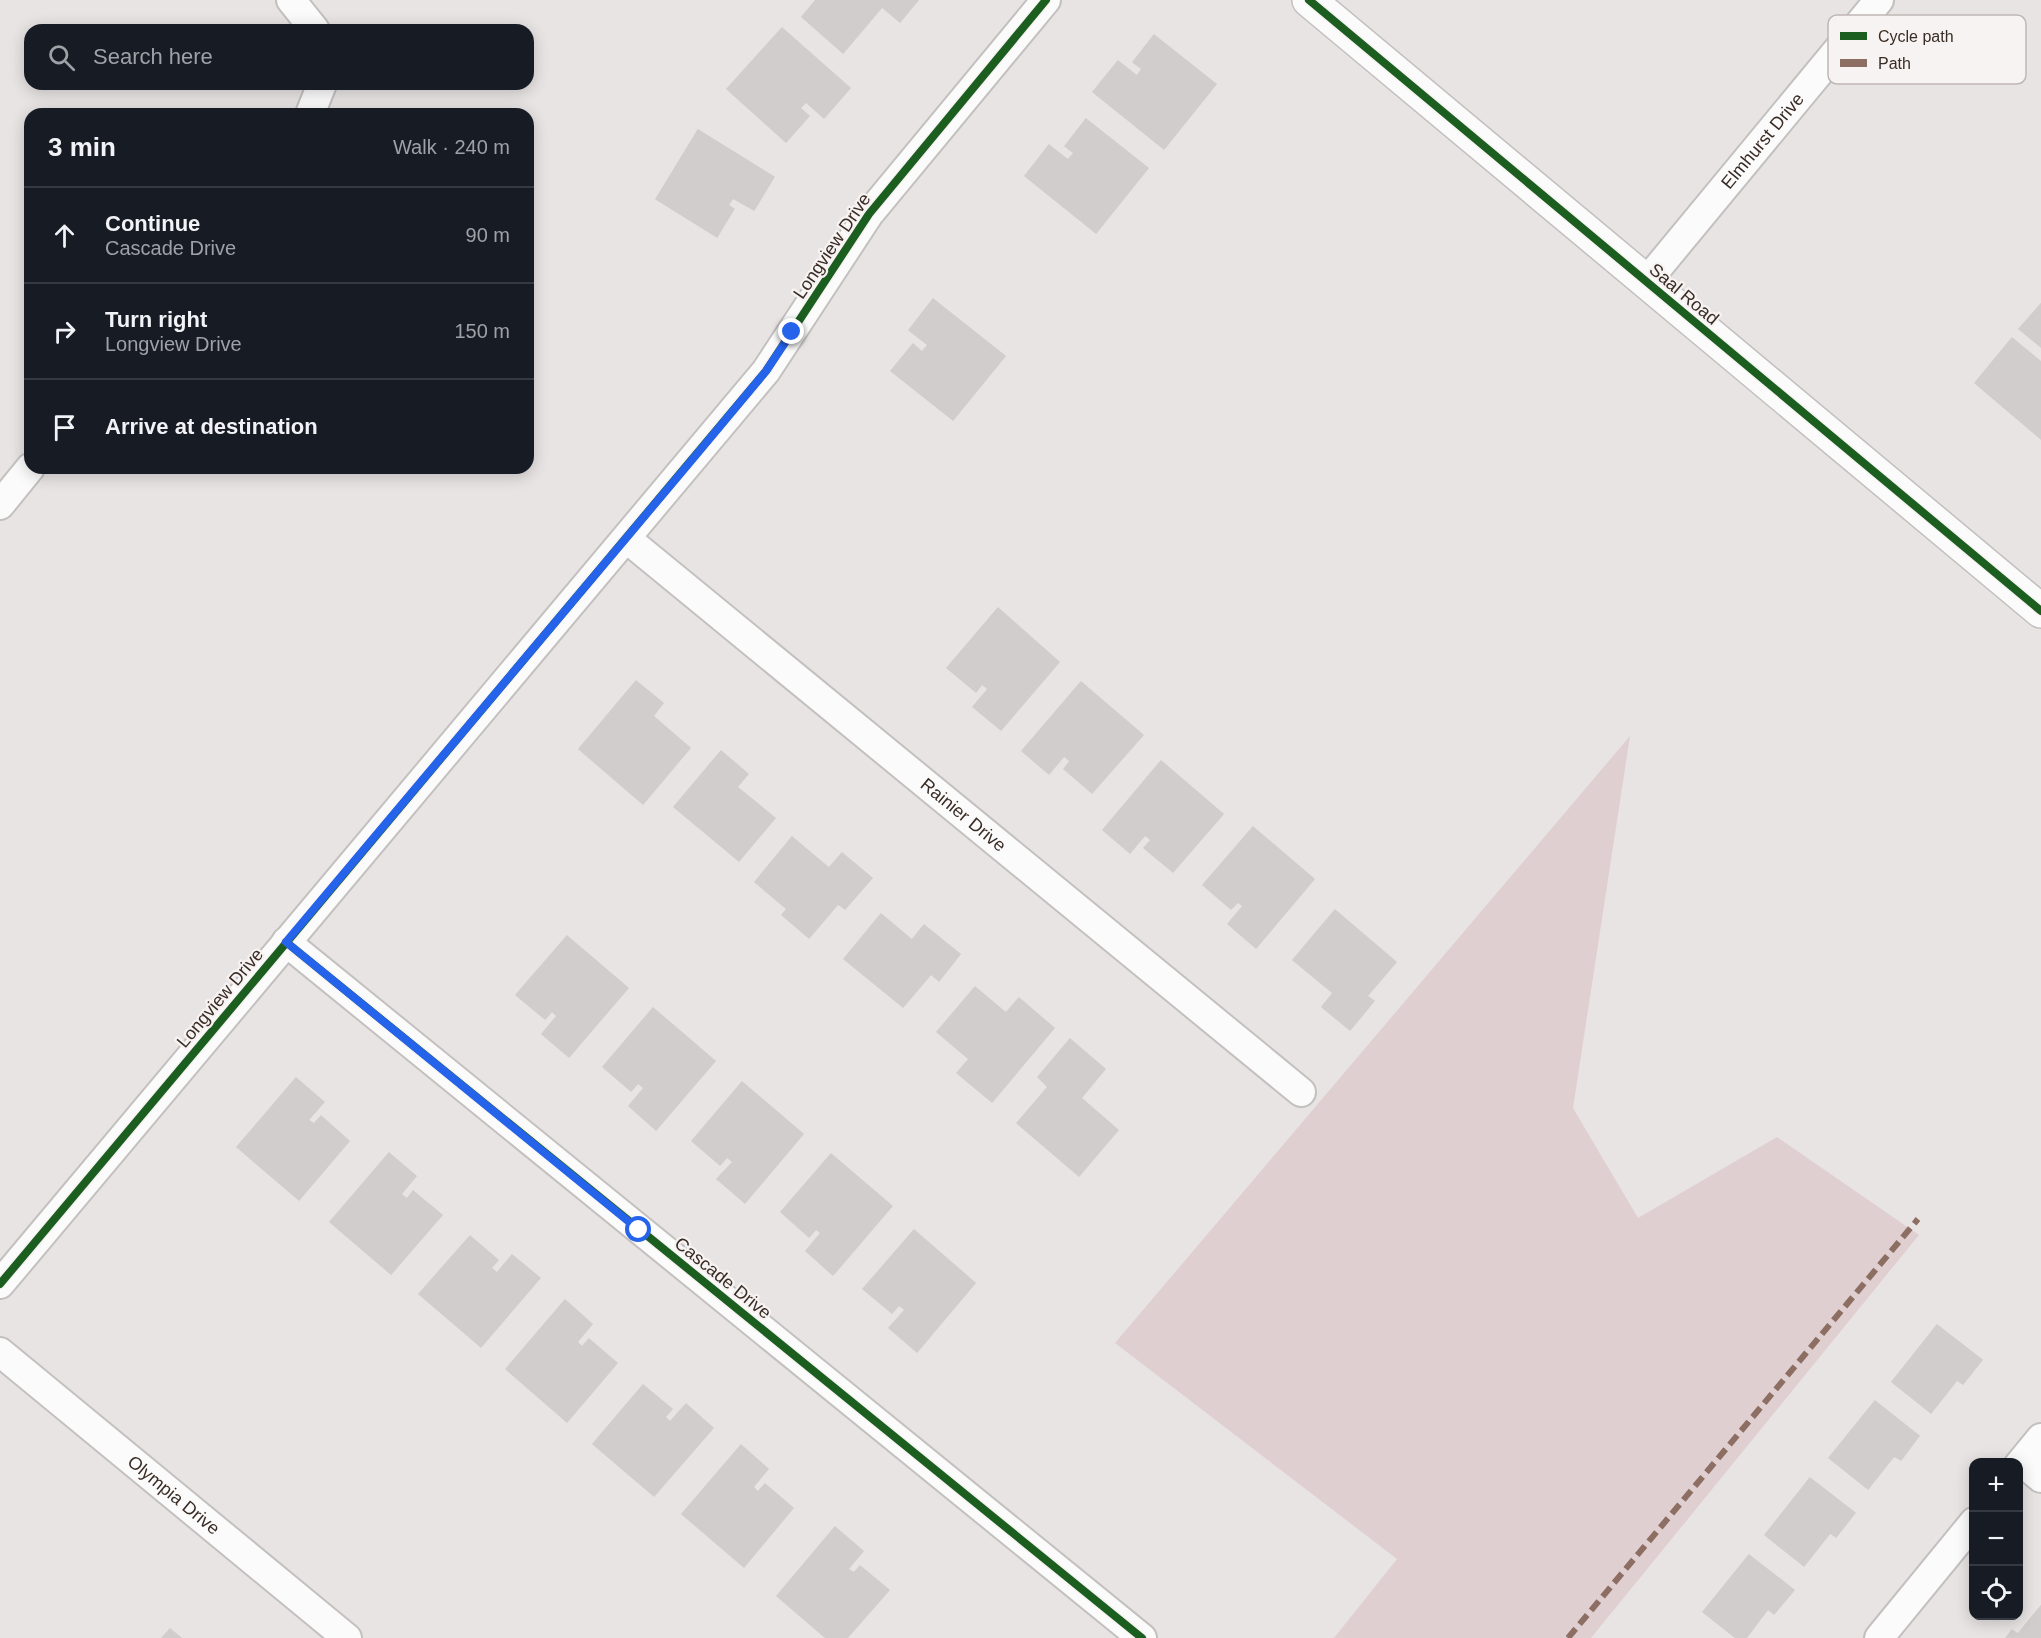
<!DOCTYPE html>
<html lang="en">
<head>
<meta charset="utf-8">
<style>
  body { margin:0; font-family:Helvetica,sans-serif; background:#20242c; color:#f1f3f6 }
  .controls { position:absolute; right:18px; bottom:18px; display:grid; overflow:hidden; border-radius:12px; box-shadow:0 3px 15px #0003 }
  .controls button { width:54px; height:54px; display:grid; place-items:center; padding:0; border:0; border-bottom:2px solid #363941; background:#171b24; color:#f1f3f6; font:30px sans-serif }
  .stop { position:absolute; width:18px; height:18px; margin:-14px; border:4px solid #2563eb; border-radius:50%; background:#fff }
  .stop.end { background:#2563eb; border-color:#fff; box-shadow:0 2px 6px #0008 }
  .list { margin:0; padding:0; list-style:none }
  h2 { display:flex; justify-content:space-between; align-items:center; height:78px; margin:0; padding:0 24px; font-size:26px }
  h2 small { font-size:20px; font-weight:400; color:#9ea1a6 }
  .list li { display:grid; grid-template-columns:39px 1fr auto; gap:18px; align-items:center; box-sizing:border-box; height:96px; padding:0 24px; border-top:2px solid #363941 }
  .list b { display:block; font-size:22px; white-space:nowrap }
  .list p { margin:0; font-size:20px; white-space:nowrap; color:#9ea1a6 }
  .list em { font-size:20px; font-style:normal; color:#9ea1a6 }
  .icon { flex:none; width:33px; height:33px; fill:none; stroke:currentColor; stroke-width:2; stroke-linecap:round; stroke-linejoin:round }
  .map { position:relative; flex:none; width:2041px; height:1638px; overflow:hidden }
  .search { position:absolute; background:#171b24; box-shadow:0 3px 15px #0003; left:24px; top:24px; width:510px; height:66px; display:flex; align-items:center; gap:15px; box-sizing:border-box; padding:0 21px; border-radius:18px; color:#9ea1a6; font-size:22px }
  .panel { position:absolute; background:#171b24; box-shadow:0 3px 15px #0003; left:24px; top:108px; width:510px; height:366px; border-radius:18px }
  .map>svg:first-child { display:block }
  .green { fill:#e0cfd0 }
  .building { fill:#d1cdcc; stroke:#d1cdcd; stroke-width:1.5 }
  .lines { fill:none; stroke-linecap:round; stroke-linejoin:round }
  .street-casing { stroke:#c4c0c0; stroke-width:32 }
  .secondary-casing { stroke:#c3bfbe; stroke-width:36 }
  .street { stroke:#fcfbfb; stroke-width:28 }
  .secondary { stroke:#fcfbfb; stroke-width:33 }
  .quiet { stroke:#8d6e63; stroke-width:6; stroke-dasharray:12 6; stroke-linecap:butt }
  .cycleway-casing { stroke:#f7f3f2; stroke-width:11 }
  .cycleway { stroke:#1b5e20; stroke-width:8 }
  .route { stroke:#2563eb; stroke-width:8 }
  .labels { text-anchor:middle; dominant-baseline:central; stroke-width:4.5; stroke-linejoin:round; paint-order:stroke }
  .street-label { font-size:18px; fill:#392c24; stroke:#f7f3f2 }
  .key { fill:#f7f3f2; stroke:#beb7b4; stroke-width:1.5 }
  .key-label { font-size:16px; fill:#392c24 }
</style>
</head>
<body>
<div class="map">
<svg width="2041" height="1638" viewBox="0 0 2041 1638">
  <rect width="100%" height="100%" fill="#e8e4e4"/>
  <polygon class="green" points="1630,736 1573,1108 1638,1218 1777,1137 1919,1235 1591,1638 1334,1638 1397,1559 1115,1343"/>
  <g class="building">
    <polygon points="816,0 918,0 900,22 882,7 843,53 802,17"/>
    <polygon points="782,28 850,88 824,118 806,102 800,108 809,116 786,142 727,89"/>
    <polygon points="1154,35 1216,84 1164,149 1093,92 1118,61 1137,76 1142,69 1133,62"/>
    <polygon points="1086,119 1148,168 1096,233 1025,176 1049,145 1068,160 1074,153 1065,146"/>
    <polygon points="698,130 774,177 754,210 733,198 728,205 734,209 717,237 656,199"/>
    <polygon points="933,299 1005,356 953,420 891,371 913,344 922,352 928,345 909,330"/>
    <polygon points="2041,304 2041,347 2019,329"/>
    <polygon points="2012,338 2041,362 2041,439 1975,383"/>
    <polygon points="998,608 1059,662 1001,730 973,707 988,689 982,684 976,692 947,668"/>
    <polygon points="636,681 663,703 653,716 690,748 643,804 579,749"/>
    <polygon points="1081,682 1143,735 1092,793 1064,769 1070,761 1064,756 1049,774 1022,751"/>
    <polygon points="721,751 748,774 737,787 775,818 739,861 674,807"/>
    <polygon points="1161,761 1223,814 1173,872 1144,848 1151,840 1145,835 1130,853 1103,830"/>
    <polygon points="1253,827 1314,879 1256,948 1228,924 1243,906 1238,902 1231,909 1203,885"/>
    <polygon points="792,837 829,868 842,853 872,878 845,909 838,904 809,938 782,915 787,909 755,882"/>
    <polygon points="1335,910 1396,962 1367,996 1374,1001 1350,1030 1322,1007 1333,993 1293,960"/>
    <polygon points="881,914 912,940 924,925 960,954 939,981 931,974 903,1007 844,959"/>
    <polygon points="567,936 628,988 569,1057 542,1034 557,1016 552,1011 545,1019 516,995"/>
    <polygon points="975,987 1006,1013 1019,998 1054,1028 992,1102 957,1073 969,1059 937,1032"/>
    <polygon points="653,1008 715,1061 656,1130 629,1106 644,1088 638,1083 631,1091 603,1067"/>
    <polygon points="1070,1039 1105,1069 1081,1098 1118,1130 1079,1176 1017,1123 1048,1087 1038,1077"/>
    <polygon points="296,1078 324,1102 308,1120 314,1124 321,1116 349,1141 299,1200 237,1147"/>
    <polygon points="742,1082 803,1134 745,1203 717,1179 733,1162 727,1157 720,1165 692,1141"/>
    <polygon points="389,1153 416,1176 401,1194 407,1199 413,1191 442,1215 391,1274 330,1222"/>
    <polygon points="831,1154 892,1206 833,1275 806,1251 821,1233 816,1229 809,1237 781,1212"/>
    <polygon points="914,1230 975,1283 917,1352 889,1328 905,1310 899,1305 892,1313 863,1289"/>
    <polygon points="470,1236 498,1260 491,1268 497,1273 512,1255 540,1278 481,1347 419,1294"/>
    <polygon points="565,1300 592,1324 577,1342 582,1347 589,1339 617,1363 567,1422 506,1369"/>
    <polygon points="1937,1325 1982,1360 1963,1384 1957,1380 1931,1413 1892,1382"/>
    <polygon points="643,1385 672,1409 665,1417 670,1422 686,1404 713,1428 654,1496 593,1444"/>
    <polygon points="1875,1401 1919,1436 1901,1460 1894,1456 1868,1489 1829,1458"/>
    <polygon points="741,1445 768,1469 753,1487 758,1492 765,1484 793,1508 744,1567 682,1514"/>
    <polygon points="1810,1478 1855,1513 1836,1537 1830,1533 1804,1566 1765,1535"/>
    <polygon points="835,1527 863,1551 848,1569 854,1573 860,1566 889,1590 847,1638 826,1638 777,1596"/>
    <polygon points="1749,1555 1794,1590 1774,1614 1768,1609 1746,1638 1736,1638 1703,1612"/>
    <polygon points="2041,1606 2041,1638 2006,1638 2012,1630 2018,1634"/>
    <polygon points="170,1629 181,1638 162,1638"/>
  </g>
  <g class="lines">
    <g class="street-casing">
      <g id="street">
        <polyline points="291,0 315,30"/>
        <polyline points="310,114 322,84"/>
        <path id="s1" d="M1646,282l233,-282"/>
        <polyline points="0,505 30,468"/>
        <path id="s2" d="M627,539l674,553"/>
        <polyline points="286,942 1142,1638"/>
        <polyline points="0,1284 766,371 869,214 1046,0"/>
        <path id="s3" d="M0,1352l347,286"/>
        <polyline points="2022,1462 2041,1478"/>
        <polyline points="2018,1466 2041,1438"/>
        <polyline points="1879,1638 1974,1522"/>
      </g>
    </g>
    <g class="secondary-casing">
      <polyline id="secondary" points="1309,0 2041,611"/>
    </g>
    <use href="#street" class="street"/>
    <use href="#secondary" class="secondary"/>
    <polyline class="quiet" points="1568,1638 1918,1219"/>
    <g class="cycleway-casing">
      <g id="cycleway">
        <polyline points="1309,0 2041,611"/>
        <polyline points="286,942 1142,1638"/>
        <polyline points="0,1284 766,371 869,214 1046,0"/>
      </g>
    </g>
    <use href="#cycleway" class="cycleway"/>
  </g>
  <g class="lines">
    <polyline class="route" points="639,1230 286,942 696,455 766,371 792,332"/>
  </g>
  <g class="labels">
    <g class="street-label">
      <text stroke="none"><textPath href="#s1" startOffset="183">Elmhurst Drive</textPath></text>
      <text transform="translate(832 246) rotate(-56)">Longview Drive</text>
      <text transform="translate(1684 294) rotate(40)">Saal Road</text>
      <text stroke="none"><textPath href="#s2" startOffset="435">Rainier Drive</textPath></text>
      <text transform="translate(220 998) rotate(-50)">Longview Drive</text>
      <text transform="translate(723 1278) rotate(39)">Cascade Drive</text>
      <text stroke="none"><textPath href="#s3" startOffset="225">Olympia Drive</textPath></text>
    </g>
  </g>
  <rect x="1828" y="15" width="198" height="69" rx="9" class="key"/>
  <rect x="1840" y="32" width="27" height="8" fill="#1b5e20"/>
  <rect x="1840" y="59" width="27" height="8" fill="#8d6e63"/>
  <g class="key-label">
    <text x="1878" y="42">Cycle path</text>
    <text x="1878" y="69">Path</text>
  </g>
</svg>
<div class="controls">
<button>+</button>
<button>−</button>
<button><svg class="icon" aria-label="locate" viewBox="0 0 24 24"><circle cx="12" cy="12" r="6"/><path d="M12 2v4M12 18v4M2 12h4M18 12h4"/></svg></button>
</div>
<div class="stop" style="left:639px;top:1230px"></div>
<div class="stop end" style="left:792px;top:332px"></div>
<div class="search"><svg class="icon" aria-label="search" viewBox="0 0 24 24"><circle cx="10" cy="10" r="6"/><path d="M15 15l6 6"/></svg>Search here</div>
<section class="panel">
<h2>3 min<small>Walk · 240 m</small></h2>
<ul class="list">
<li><svg class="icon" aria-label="ahead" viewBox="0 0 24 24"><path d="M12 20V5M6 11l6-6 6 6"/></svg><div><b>Continue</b><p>Cascade Drive</p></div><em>90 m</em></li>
<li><svg class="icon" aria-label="right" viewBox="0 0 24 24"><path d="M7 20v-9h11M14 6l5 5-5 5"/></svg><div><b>Turn right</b><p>Longview Drive</p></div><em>150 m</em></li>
<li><svg class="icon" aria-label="arrive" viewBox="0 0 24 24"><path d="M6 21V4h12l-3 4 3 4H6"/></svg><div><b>Arrive at destination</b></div></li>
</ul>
</section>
</div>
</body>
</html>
